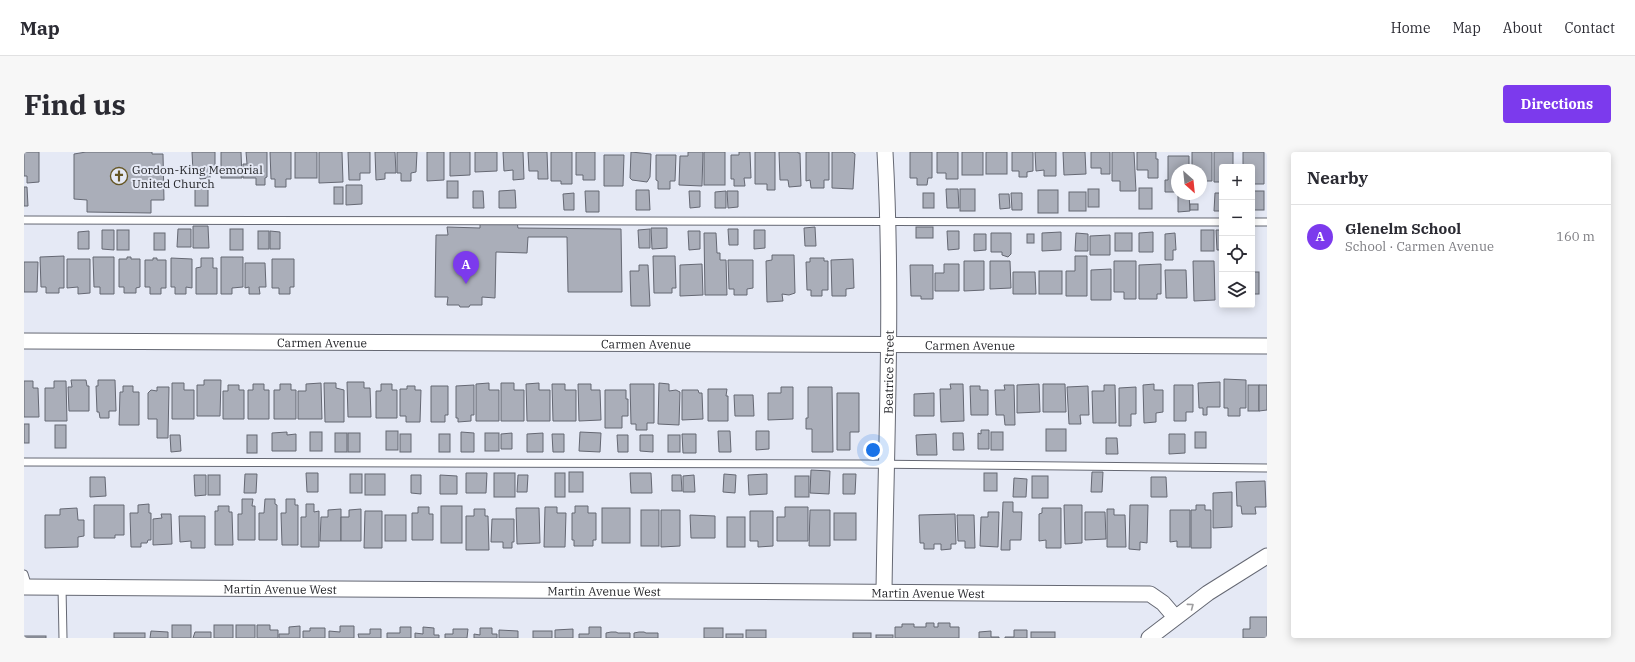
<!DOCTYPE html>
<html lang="en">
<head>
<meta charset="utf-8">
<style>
  body { margin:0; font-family:"IBM Plex Serif",serif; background:#f7f7f7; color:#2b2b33 }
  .controls { position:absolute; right:12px; top:12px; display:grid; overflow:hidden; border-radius:4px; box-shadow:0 2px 10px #0003 }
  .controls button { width:36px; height:36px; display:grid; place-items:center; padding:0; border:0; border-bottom:1px solid #e1e1e2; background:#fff; color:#2b2b33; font:20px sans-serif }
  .compass { position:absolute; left:1147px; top:12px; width:36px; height:36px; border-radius:50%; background:#fff; box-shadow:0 2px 10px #0003; rotate:153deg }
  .you { position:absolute; left:849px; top:298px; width:14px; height:14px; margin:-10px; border:3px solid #fff; border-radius:50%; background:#1a73e8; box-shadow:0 0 0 6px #1a73e833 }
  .badge { display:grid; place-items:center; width:26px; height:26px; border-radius:50%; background:#7c3aed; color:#fff; font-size:13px; font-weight:700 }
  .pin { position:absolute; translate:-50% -33px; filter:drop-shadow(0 1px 2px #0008) }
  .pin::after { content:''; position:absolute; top:21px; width:14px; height:12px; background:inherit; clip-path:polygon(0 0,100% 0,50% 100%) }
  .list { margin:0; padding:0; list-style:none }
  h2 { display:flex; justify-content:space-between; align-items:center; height:52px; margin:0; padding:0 16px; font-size:17px }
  h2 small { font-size:13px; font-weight:400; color:#7c7c81 }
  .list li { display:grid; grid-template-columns:26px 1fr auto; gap:12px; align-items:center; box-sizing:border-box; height:64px; padding:0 16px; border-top:1px solid #e1e1e2 }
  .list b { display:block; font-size:15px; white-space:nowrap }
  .list p { margin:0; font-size:13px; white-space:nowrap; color:#7c7c81 }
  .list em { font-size:13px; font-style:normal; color:#7c7c81 }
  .icon { flex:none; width:22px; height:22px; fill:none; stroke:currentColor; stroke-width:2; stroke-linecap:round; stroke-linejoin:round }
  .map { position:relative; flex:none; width:1243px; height:486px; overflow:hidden; border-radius:4px }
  header { display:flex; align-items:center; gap:24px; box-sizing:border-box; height:56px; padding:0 20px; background:#fff; border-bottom:1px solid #e1e1e2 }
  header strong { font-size:19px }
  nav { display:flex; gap:22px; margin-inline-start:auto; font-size:14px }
  .intro { display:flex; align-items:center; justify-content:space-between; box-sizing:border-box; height:96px; padding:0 24px }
  h1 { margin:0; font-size:28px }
  .button { padding:10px 18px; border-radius:4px; background:#7c3aed; color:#fff; font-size:14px; font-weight:700 }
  main { display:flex; gap:24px; padding:0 24px }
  aside { flex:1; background:#fff; border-radius:4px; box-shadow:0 2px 10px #0003 }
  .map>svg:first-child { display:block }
  .building { fill:#aaaeb9; stroke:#656873 }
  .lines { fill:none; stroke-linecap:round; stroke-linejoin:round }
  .service-casing { stroke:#656873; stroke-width:9 }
  .minor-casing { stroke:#656873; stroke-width:17 }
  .service { stroke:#fff; stroke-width:7 }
  .minor { stroke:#fff; stroke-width:15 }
  .oneway { stroke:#9e9ea0 }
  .labels { text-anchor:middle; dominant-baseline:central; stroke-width:4; stroke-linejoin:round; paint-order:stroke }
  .poi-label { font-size:12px; fill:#27282c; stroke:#e5e9f5; text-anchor:start }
  .street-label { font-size:12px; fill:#27282c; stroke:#e5e9f5 }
</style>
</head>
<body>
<header>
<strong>Map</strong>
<nav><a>Home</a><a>Map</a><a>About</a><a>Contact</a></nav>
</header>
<div class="intro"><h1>Find us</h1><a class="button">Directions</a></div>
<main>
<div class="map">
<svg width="1243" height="486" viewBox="0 0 1243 486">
  <rect width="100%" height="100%" fill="#e5e9f5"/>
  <g class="building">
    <polygon points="0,0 15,0 15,30 3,31 3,24 0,24"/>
    <polygon points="62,0 128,0 128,2 139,2 140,48 127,48 127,61 63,60 63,48 50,47 50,2"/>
    <polygon points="168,0 191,0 191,20 186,20 186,26 176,27 176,20 169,20"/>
    <polygon points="197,0 217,0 218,26 197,26"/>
    <polygon points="222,0 243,0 243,25 241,26 241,33 232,33 232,26 219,26 219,12 223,12"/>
    <polygon points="246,0 267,0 267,27 262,27 262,35 251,35 251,27 247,27"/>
    <rect x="271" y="0" width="22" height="26"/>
    <polygon points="295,0 318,0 319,30 295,31"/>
    <polygon points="324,0 346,0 346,21 336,21 336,28 325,28"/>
    <polygon points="351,0 371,0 372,21 361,21 361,27 352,28"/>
    <polygon points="373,0 393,0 392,20 387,21 387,29 377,29 377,21 373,21"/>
    <polygon points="403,0 420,0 420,28 403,29"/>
    <polygon points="426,0 446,0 446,23 426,24"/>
    <polygon points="451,0 473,0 473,19 451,20"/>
    <polygon points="479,0 499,0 500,27 489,28 489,18 480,19"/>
    <polygon points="504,0 523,0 524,27 514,27 514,19 505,19"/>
    <polygon points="527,0 548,0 548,32 537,32 537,29 527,29"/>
    <polygon points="552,0 571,0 571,28 559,28 559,23 552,23"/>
    <polygon points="607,0 627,2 626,25 623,30 608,28 606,26"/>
    <polygon points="664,0 679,0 678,34 655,33 656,4 664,4"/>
    <rect x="680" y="0" width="21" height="33"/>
    <polygon points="715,0 726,0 727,26 720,26 721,34 710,34 710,27 707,27 707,3 715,3"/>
    <polygon points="731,0 751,0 751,38 743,38 743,32 731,32"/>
    <polygon points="755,0 774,0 774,1 776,1 777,34 765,35 764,28 756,28"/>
    <polygon points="782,0 805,0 805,28 800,28 800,36 787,36 786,28 782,29"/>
    <polygon points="808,0 828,0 831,2 829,37 808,36"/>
    <polygon points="886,0 908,0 908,26 904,26 903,33 893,33 893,26 886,26"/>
    <polygon points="913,0 934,0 934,27 922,27 922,21 913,21"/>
    <rect x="938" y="0" width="21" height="23"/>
    <rect x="962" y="0" width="21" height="22"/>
    <polygon points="988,0 1009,0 1009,19 1003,20 1003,25 995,25 995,19 988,19"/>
    <polygon points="1011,0 1032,0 1032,24 1020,24 1020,18 1012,19"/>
    <polygon points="1039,0 1061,0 1062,22 1040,23"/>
    <polygon points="1067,0 1086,0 1086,22 1077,22 1077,16 1067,16"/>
    <polygon points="1088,0 1110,0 1112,39 1096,39 1096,29 1088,29"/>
    <polygon points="1113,0 1132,0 1132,7 1134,7 1134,26 1124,26 1124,18 1113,18"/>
    <polygon points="1168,0 1188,0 1188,29 1177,29 1177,18 1168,18"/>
    <polygon points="1190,0 1209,0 1209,15 1198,15 1198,30 1190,30"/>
    <polygon points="1219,0 1240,0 1240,32 1228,32 1228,15 1219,15"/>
    <polygon points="580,3 600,3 599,34 580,34"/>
    <polygon points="632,3 652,3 651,29 646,29 646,37 634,37 634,29 632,28"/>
    <polygon points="1144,4 1165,4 1165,18 1153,18 1153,40 1141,40 1141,28 1144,28"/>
    <rect x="423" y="29" width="11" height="17"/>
    <polygon points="322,33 338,33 338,52 322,53"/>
    <rect x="171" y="34" width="13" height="20"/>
    <polygon points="0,35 3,35 4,54 0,54"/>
    <rect x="310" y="35" width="9" height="17"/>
    <rect x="1115" y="36" width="13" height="21"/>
    <polygon points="922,37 934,37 935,56 923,56"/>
    <rect x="936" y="37" width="15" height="22"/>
    <rect x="1064" y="37" width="11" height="18"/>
    <polygon points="491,38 492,56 475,56 475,39"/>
    <polygon points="612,38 625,38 626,58 612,58"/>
    <rect x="1014" y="38" width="20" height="23"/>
    <polygon points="449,39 459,39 460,56 449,56"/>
    <polygon points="561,39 575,39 575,60 562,60"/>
    <polygon points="665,39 676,39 676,55 666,56"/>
    <polygon points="702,39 702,56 691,56 691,40"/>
    <polygon points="703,39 714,39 714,55 704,56"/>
    <rect x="1230" y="39" width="10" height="19"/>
    <rect x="1045" y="40" width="17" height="19"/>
    <polygon points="550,41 550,58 540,58 539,42"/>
    <rect x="899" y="41" width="11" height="15"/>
    <polygon points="987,41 998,41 998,58 988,58"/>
    <polygon points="1191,41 1198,41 1198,59 1190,59"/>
    <polygon points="975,42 985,42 986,56 976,57"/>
    <polygon points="1154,42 1165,42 1166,59 1154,60"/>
    <rect x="1166" y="52" width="8" height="6"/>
    <polygon points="456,70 493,70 494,76 597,77 598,140 544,140 543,85 504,85 503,101 472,100 471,146 458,145 458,153 446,153 445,155 436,155 435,153 423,153 424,145 411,145 412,83 424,83 423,75 456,76"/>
    <polygon points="169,74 184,74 185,96 169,96"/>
    <polygon points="791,75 792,94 781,94 780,76"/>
    <rect x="892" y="75" width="17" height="11"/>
    <polygon points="627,76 643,76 643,96 628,97"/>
    <polygon points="154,77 167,77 167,95 153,95"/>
    <rect x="206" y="77" width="13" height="21"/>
    <polygon points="626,77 626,96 615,96 614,78"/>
    <polygon points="704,77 714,77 714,93 705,93"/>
    <polygon points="78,78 90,78 90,98 78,97"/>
    <rect x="93" y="78" width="12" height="20"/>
    <polygon points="730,78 741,78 741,96 730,97"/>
    <rect x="1177" y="78" width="13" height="21"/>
    <polygon points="1192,78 1198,78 1198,98 1193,98"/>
    <polygon points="65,79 65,97 54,97 54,80"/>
    <rect x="234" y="79" width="11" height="18"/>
    <polygon points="246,79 256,80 256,97 246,97"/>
    <polygon points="664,79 676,79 676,97 665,98"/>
    <polygon points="923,79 935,79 935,97 924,98"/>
    <polygon points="1037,80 1037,98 1018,99 1018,81"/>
    <polygon points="1129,80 1129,100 1115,100 1115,81"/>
    <rect x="130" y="81" width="11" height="17"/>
    <polygon points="680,81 692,81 693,101 696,101 696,108 702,108 703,143 681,143"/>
    <polygon points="967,81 987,81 987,102 984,105 978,103 978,100 967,100"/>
    <polygon points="1052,81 1064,82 1064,99 1051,99"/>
    <rect x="1091" y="81" width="17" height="18"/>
    <polygon points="1151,81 1152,98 1149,98 1149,108 1141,108 1141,82"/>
    <polygon points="950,82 962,82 962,98 950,99"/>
    <rect x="1003" y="82" width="7" height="9"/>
    <polygon points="1086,83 1086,103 1066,103 1066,84"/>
    <polygon points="748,103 770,103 771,141 765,143 758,142 759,149 743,150 742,109 748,108"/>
    <polygon points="40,104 40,136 35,136 35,141 22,141 22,135 17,135 16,105"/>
    <polygon points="629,104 651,104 652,136 648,136 648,141 630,141"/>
    <polygon points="1051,104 1063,104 1063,144 1042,144 1042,119 1051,119"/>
    <polygon points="69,105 90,105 90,142 76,142 76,135 70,135"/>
    <polygon points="103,105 107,105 107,107 116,107 116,135 112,136 112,141 100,141 100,135 95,135 95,107 103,107"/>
    <polygon points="197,105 219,105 219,135 208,136 208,142 197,142"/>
    <polygon points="129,106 133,106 133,108 142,108 142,136 137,136 137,142 126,142 126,135 121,135 121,108 129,108"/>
    <polygon points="147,106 168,107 168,136 162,135 162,142 151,142 151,135 147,135"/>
    <polygon points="177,106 189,106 189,116 193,116 193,142 172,142 172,116 177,115"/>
    <polygon points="786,106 800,106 800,109 804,109 804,138 798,138 798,144 787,144 787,138 783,138 782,110 786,110"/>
    <polygon points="43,107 66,107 66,141 54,142 54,135 43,136"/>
    <polygon points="248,107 270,107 270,135 266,135 266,142 255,142 255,136 248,136"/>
    <polygon points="829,107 830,136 822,137 822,144 808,144 807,108"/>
    <polygon points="704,108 729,108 729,136 723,137 723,143 710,143 710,137 705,137"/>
    <polygon points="940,109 960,109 960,138 940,139"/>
    <polygon points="966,109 986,109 987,136 966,137"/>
    <polygon points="1090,109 1112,109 1112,147 1100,147 1100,140 1090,140"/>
    <polygon points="1169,109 1190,109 1191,148 1170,149"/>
    <polygon points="0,110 14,110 13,140 0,140"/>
    <polygon points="221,111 241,111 242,135 235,135 236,142 225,142 225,135 221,136"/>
    <polygon points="678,112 679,143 656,144 656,113"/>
    <polygon points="920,112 935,112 935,139 911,139 911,121 920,121"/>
    <polygon points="1137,112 1137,142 1133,142 1133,147 1115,147 1115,113"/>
    <polygon points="615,113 624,113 626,154 607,154 606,119 615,119"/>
    <polygon points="886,113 909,113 909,147 897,147 897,144 887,144"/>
    <polygon points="1087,117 1087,148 1067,148 1067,118"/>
    <polygon points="1141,118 1162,118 1163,146 1142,146"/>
    <rect x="1015" y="119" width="23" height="23"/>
    <polygon points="989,120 1011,120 1012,142 989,142"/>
    <rect x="1228" y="120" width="7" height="22"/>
    <polygon points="1200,227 1222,228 1222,256 1216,256 1216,264 1204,264 1204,256 1200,256"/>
    <polygon points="47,228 62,228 63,234 65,234 65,259 45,259 44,235 48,235"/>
    <polygon points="74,228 91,228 92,259 85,259 85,266 76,266 75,260 73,260 72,234 74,234"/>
    <polygon points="180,228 197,228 196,264 173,264 173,233 180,233"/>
    <polygon points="0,229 9,229 9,236 14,236 15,265 0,265"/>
    <polygon points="30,229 42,229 43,269 21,269 21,236 30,236"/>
    <polygon points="323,230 340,230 340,236 346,236 347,265 324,265"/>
    <polygon points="1196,230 1196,255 1183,255 1183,263 1179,263 1179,256 1175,256 1174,231"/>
    <polygon points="148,231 160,231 160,238 170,238 170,267 148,267"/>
    <polygon points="297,231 298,267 274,267 274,239 282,239 282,232"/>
    <polygon points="300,231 312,231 312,236 320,238 320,270 301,270"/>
    <polygon points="465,231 465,238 475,238 475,269 452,269 452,232"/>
    <polygon points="477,231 490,231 490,238 500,238 500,269 477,269"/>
    <polygon points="515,231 515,238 526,238 526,269 503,269 502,232"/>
    <polygon points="635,231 645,232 645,239 652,238 656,240 655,273 634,272"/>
    <polygon points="229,232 240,232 240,238 245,238 245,267 224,267 224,238 229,238"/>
    <polygon points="256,232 267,232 267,238 272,238 272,267 250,267 250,238 256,238"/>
    <polygon points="357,232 368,232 368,238 373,238 373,266 352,266 352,239 357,239"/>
    <polygon points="528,232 541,232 541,238 552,238 552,269 529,269"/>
    <polygon points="554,232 567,232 567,238 576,238 577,268 555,269"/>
    <polygon points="606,232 630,232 630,271 623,271 623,278 612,278 612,272 607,272"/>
    <polygon points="926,232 939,232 940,269 917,270 916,237 927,237"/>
    <polygon points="1015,232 1016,260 993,261 993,233"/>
    <polygon points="1019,232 1041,232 1042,260 1019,260"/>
    <polygon points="1130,232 1130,238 1139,238 1139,260 1132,261 1132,270 1120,271 1119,233"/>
    <polygon points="204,233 215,233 215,238 220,238 220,267 199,267 199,239 204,239"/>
    <polygon points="450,233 450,263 447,263 447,269 434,270 434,266 432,266 432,234"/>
    <polygon points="980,233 990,233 991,273 981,273 980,263 972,263 971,238 981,238"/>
    <polygon points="1080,233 1091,233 1092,271 1069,271 1068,239 1080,239"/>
    <polygon points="1150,233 1169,233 1169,260 1162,260 1162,269 1150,269"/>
    <rect x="1224" y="233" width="11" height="26"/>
    <polygon points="1235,233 1243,233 1243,258 1235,259"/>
    <polygon points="99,234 109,234 109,240 115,240 115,273 95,273 96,240 99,240"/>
    <polygon points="383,234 391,234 391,238 397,238 396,270 382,270 382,264 376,264 376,237 383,237"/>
    <polygon points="407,234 424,234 424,263 421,263 421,270 407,270"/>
    <polygon points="946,234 956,234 956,238 964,238 964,263 947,263"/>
    <polygon points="1064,234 1065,263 1056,263 1057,272 1045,272 1043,235"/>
    <polygon points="133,235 145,235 144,286 133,286 133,267 124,267 124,241 127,238 133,239"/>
    <polygon points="757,235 769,235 769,267 744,268 744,241 757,241"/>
    <polygon points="784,235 808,235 809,300 788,300 788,277 782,277 782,266 784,266"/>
    <polygon points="1112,235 1112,262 1107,262 1107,274 1095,274 1095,236"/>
    <polygon points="684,237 703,237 702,244 704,244 704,269 684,269"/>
    <polygon points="581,238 602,238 602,247 604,247 604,264 598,264 598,276 581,276"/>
    <polygon points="658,238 674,238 675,241 678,241 679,267 658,268"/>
    <polygon points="813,241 835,241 835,280 826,280 826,298 813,298"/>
    <polygon points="910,241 910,264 890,264 890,242"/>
    <polygon points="710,243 729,243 730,264 711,264"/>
    <rect x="0" y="272" width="5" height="19"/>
    <rect x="31" y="273" width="11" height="23"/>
    <rect x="1022" y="277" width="20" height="22"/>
    <polygon points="957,278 965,278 965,297 954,297 954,281 957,282"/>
    <rect x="362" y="279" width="12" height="19"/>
    <polygon points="694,279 706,279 707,300 695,300"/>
    <polygon points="732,279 745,279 745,297 732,298"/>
    <polygon points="263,280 263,283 272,282 272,299 248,299 248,281"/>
    <rect x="286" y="280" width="12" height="19"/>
    <polygon points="437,280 450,281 450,300 437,300"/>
    <polygon points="556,280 577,281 576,300 555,299"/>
    <rect x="967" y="280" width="12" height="18"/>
    <rect x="1171" y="280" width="11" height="16"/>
    <rect x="311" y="281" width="12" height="19"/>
    <rect x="324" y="281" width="12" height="19"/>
    <rect x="461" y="281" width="14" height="18"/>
    <polygon points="488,281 488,297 477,297 477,282"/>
    <polygon points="519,281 519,300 503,300 503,282"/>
    <polygon points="929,281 939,281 940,298 929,298"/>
    <rect x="376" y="282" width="11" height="18"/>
    <rect x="415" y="282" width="11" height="18"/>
    <polygon points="528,282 540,282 540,300 529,300"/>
    <polygon points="658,282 672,282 672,301 659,301"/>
    <polygon points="912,282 913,303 893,303 892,283"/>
    <polygon points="1145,282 1161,282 1161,301 1145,302"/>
    <polygon points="146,283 156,283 157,299 147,300"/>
    <rect x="223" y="283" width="10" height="18"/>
    <polygon points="593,283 604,283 604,300 594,300"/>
    <polygon points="616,283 629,283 629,300 616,299"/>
    <rect x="644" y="283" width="12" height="17"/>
    <polygon points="1082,286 1093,286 1094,302 1082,302"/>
    <polygon points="787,318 806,319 805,342 786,341"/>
    <rect x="545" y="320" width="14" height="20"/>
    <polygon points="1068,320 1079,320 1078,340 1067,340"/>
    <polygon points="282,321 294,321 294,340 283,340"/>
    <polygon points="442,321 463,321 462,341 442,341"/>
    <rect x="470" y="321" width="21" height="24"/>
    <rect x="531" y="321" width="10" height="24"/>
    <polygon points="606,321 627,321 628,341 607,341"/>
    <rect x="960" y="321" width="13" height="18"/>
    <polygon points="221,322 233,322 232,341 220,341"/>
    <rect x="326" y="322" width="12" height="19"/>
    <rect x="341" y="322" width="20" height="21"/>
    <polygon points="700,322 712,323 711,341 699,340"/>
    <polygon points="743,322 743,342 725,343 724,323"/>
    <polygon points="819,322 832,322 831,342 819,342"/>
    <polygon points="170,323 182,323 182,343 171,344"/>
    <rect x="184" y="323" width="12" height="20"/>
    <polygon points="387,323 397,323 397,342 387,341"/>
    <polygon points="416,323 433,324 433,342 416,342"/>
    <polygon points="494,323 504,323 503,340 493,340"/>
    <polygon points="648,323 657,323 658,339 648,339"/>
    <polygon points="670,323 671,340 659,340 659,324"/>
    <rect x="771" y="324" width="14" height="21"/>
    <rect x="1008" y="324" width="16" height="22"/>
    <polygon points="66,325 81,325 82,344 66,345"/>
    <polygon points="1127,325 1142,325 1143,345 1127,345"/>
    <polygon points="990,326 1003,327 1002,345 989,345"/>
    <polygon points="1241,329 1242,355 1231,355 1232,362 1218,362 1217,354 1213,354 1212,330"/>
    <polygon points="1208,340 1208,375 1189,376 1189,341"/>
    <polygon points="218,347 229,347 228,354 231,354 231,388 214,388 214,362 218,362"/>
    <polygon points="241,347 251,347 251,352 253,353 253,388 235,388 235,361 240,361"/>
    <polygon points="262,347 271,347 271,353 274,353 274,393 258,393 257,361 262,361"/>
    <polygon points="979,350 989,350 989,360 998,360 997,388 986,388 986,398 977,398"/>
    <polygon points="125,352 125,361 127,361 127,388 124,388 123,391 117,391 117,395 107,395 106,361 114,361 114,353"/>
    <polygon points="282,352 290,352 290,360 295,359 295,395 277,395 277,365 282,365"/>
    <polygon points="70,353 100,353 100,383 91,383 91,386 70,386"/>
    <polygon points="1040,353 1058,353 1058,391 1041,392"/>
    <polygon points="1106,353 1124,353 1123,391 1116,390 1116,398 1105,397"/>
    <polygon points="1172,353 1181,353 1181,358 1187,358 1187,396 1167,396 1167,358 1172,358"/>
    <polygon points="194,354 205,354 205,360 208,360 209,393 191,393 191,359 194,359"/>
    <rect x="417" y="354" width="21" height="37"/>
    <polygon points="551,354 564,354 564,361 572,361 572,388 569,388 569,394 550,394 550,388 548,388 548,361 551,361"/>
    <polygon points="394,355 405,355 405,362 409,362 409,388 388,388 388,361 394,361"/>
    <polygon points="521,355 533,355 533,361 542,361 541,395 520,395"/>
    <polygon points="761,355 784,355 784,389 753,389 753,365 761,365"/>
    <polygon points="53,356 54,368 60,368 60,384 54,385 54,395 21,396 21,363 36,363 36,357"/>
    <polygon points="492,356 515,356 516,391 493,392"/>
    <rect x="578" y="356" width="28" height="35"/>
    <polygon points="1018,356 1037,356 1037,396 1022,396 1022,388 1015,389 1015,362 1018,361"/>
    <polygon points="317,357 317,389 296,389 297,365 304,365 304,358"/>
    <polygon points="337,357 337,389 317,389 317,365 325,365 325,358"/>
    <polygon points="450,357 461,357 461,364 464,364 465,398 442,398 442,364 450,364"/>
    <polygon points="1083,357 1090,357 1090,363 1101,363 1102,395 1083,395"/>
    <rect x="617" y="358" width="18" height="36"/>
    <polygon points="637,358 656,358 656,394 637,395"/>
    <polygon points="786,358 806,358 806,394 785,394"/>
    <polygon points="1146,358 1166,358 1166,395 1153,395 1153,389 1146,390"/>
    <polygon points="341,359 358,359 358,396 340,396"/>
    <polygon points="726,359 749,359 749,394 734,395 734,389 726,389"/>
    <polygon points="964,360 975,360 974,395 956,394 957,365 964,365"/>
    <polygon points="1061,360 1081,360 1082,387 1061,388"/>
    <rect x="810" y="361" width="22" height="27"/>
    <polygon points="137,362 147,362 148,392 129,393 129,367 138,366"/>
    <polygon points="931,362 932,392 927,392 927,397 917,398 917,392 910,392 910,397 900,397 900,391 896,391 895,363"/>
    <rect x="361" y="363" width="21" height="26"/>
    <polygon points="666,363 691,364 691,386 667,386"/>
    <polygon points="933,363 950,363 951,396 941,396 941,389 934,389"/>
    <polygon points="155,364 181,364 181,396 167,396 167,389 156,390"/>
    <rect x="703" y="365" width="18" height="30"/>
    <polygon points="468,367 490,367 490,390 488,390 488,396 479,396 479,390 467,390"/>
    <polygon points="1226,465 1243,465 1243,486 1219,486 1219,477 1226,477"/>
    <polygon points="902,471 910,471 910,475 914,475 914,471 926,471 926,475 935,475 935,486 871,486 871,475 878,475 878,472 890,472 890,475 902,475"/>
    <rect x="148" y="473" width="19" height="13"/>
    <rect x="190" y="473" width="19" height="13"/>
    <rect x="212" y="473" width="19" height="13"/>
    <polygon points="233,473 246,473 246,478 254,478 254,486 233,486"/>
    <polygon points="276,474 276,486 255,486 255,482 265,482 265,475"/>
    <polygon points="316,474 330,474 330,486 305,486 305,479 316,480"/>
    <polygon points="376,475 387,475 387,486 363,486 363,481 376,481"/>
    <polygon points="399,475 410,476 410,483 415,483 415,486 391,486 391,481 399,482"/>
    <polygon points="565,475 577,475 577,486 555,486 555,482 565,482"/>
    <polygon points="286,476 301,476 301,486 279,486 279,479 286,479"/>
    <polygon points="456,476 468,476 468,482 473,482 473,486 450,486 450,482 456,483"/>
    <rect x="680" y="476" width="19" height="10"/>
    <polygon points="346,477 357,477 357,486 335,486 334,482 346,482"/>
    <polygon points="429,477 444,477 443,486 421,486 421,482 429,482"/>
    <polygon points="549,477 549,486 531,486 531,478"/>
    <polygon points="475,478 494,479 494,486 475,486"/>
    <rect x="722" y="478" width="20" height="8"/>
    <polygon points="990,478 1003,478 1003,486 981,486 981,485 990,485"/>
    <polygon points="127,479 144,480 144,486 126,486"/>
    <rect x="509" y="479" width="19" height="7"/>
    <polygon points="967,479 967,485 975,485 975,486 955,486 955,480"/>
    <polygon points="171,480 187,480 187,486 169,486"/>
    <polygon points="587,480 592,480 594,481 606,481 606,486 582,486 582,481"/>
    <polygon points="615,480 620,480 622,481 634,481 634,486 610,486 610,481"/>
    <rect x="1007" y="480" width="24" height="6"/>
    <rect x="90" y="481" width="31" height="5"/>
    <rect x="829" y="481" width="18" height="5"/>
    <rect x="702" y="482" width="17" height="4"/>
    <rect x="852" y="483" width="17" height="3"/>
    <rect x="0" y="484" width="22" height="2"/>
  </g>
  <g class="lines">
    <g class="service-casing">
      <g id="service">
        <polyline points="0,68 1198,70"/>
        <polyline points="1228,70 1243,70"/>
        <polyline points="0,310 837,312 1243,316"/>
        <polyline points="0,422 4,435"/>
        <polyline points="38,435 39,486"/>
      </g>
    </g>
    <g class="minor-casing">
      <g id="minor">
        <path id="s1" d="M0,189l1243,5"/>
        <path id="s2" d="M0,435l1126,7 13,9 12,14"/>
        <path id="s3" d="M860,439c2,-146 9,-293 1,-439"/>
        <polyline points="1125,486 1184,441 1243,404"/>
      </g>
    </g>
    <use href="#service" class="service"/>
    <use href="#minor" class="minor"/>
  </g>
  <defs><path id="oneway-chevron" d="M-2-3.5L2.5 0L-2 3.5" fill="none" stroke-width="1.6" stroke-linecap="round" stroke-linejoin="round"/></defs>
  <use class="oneway" href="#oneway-chevron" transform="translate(1167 454) rotate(-37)"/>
  <defs>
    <g id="church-ring" transform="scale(0.9)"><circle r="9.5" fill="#e5e9f5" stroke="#665725" stroke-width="1.5"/><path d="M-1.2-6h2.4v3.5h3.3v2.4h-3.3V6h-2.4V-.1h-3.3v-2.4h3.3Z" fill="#665725"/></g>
  </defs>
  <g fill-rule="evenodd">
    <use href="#church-ring" x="95" y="24"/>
  </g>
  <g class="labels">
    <g class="poi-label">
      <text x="108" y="17">Gordon-King Memorial<tspan x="108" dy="14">United Church</tspan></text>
    </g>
    <g class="street-label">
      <text stroke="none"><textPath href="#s1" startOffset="298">Carmen Avenue</textPath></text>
      <text stroke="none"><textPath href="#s1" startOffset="622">Carmen Avenue</textPath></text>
      <text stroke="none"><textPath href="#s1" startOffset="946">Carmen Avenue</textPath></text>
      <text stroke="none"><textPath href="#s3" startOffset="219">Beatrice Street</textPath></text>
      <text stroke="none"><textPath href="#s2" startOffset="256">Martin Avenue West</textPath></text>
      <text stroke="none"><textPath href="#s2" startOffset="580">Martin Avenue West</textPath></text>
      <text stroke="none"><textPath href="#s2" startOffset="904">Martin Avenue West</textPath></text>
    </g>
  </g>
</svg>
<div class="controls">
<button>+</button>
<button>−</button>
<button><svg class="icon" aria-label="locate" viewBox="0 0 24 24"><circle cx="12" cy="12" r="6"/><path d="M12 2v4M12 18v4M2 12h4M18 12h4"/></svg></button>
<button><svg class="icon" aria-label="layers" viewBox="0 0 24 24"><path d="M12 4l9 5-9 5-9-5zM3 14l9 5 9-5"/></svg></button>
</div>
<svg class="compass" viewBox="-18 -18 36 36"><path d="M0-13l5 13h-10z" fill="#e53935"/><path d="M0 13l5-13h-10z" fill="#7c7c81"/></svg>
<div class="you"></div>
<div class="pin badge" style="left:442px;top:132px">A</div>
</div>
<aside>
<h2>Nearby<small></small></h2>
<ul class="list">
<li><span class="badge">A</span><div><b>Glenelm School</b><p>School · Carmen Avenue</p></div><em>160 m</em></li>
</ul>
</aside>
</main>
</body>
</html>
